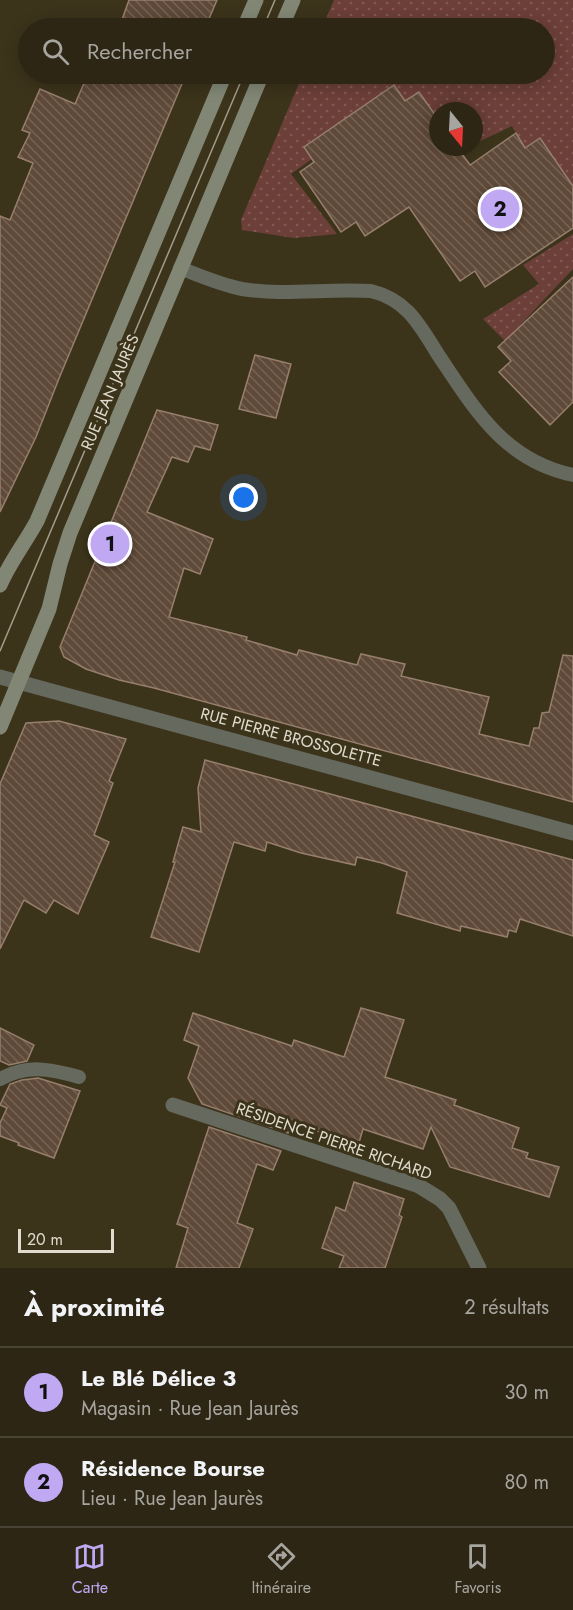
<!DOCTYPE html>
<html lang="fr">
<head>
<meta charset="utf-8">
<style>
  body { margin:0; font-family:Jost,sans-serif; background:#393222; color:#f1f3f6 }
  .compass { position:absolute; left:429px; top:102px; width:54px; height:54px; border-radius:50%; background:#2d2614; box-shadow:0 3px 15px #0003; rotate:162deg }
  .scale { position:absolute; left:18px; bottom:15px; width:96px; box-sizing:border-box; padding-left:6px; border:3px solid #e0dbcc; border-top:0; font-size:16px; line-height:21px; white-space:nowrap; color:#e0dbcc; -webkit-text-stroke:4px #3c331b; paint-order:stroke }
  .you { position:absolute; left:244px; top:498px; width:21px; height:21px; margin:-15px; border:4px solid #fff; border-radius:50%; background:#1a73e8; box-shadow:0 0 0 9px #1a73e833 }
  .badge { display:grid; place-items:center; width:39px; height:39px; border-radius:50%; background:#c0a8f3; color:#111; font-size:20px; font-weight:700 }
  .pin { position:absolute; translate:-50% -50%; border:3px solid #fff; box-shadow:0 2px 6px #0006 }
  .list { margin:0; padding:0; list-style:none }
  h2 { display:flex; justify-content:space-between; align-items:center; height:78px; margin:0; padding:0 24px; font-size:26px }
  h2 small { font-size:20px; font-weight:400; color:#a7a5a0 }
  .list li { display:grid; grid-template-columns:39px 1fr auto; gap:18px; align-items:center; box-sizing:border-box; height:90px; padding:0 24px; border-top:2px solid #484334 }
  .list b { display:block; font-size:22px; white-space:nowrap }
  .list p { margin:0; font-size:20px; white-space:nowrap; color:#a7a5a0 }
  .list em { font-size:20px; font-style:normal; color:#a7a5a0 }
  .icon { flex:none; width:33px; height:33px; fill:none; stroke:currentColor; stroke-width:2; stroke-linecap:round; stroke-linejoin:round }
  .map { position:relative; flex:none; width:573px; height:1268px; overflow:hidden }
  .search { position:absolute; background:#2d2614; box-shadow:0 3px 15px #0003; left:18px; right:18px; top:18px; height:66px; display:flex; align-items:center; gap:15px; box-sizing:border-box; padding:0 21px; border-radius:33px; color:#a7a5a0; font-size:22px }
  .sheet { height:258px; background:#2d2614 }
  nav { display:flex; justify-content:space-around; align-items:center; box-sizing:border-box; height:84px; border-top:2px solid #484334; background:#2d2614; font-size:16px; color:#a7a5a0 }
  nav a { display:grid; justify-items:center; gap:3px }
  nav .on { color:#c0a8f3 }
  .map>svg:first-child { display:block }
  .park { fill:url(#park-dots) }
  .building { fill:url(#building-back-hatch); stroke:#977f6d; stroke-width:1.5 }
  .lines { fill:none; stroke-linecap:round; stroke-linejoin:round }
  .lane { stroke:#66695e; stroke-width:14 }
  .street { stroke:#66695e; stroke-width:15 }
  .secondary { stroke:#828775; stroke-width:15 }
  .tram { stroke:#a39c8a; stroke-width:1.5 }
  .labels { text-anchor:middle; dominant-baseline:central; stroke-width:6; stroke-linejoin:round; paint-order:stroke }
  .street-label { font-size:16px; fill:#e0dbcc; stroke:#3c331b }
</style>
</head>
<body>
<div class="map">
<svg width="573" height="1268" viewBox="0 0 573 1268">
  <defs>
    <pattern id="park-dots" width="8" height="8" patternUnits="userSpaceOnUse" patternTransform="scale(1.5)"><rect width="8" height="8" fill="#6c3f38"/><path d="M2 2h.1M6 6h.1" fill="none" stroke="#815a54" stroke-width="1.8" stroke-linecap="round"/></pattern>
    <pattern id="building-back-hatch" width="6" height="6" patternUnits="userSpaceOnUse" patternTransform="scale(1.5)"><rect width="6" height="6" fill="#5f4938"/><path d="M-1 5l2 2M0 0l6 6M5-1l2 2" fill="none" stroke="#766354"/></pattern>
  </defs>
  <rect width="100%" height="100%" fill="#3c331b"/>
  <g class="park">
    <polygon points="334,0 573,0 573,186 540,138 525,148 512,126 474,144 474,111 438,111 438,119 419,92 405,101 394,85 304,147 312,159 291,174 337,234 294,238 242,230 241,220 303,74 544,74 544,28 322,28"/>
    <polygon points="573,234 573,269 505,341 483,319 539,284 523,265"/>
  </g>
  <g class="building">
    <polygon points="129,0 217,0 205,28 119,28"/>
    <polygon points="88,74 186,74 60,376 36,437 0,512 0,216 10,220 33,163 18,157 30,133 22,130 40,89 75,104"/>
    <polygon points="394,85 405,101 419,92 438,119 438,147 457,147 470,165 516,133 525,148 540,138 573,186 573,228 485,287 475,271 460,281 409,207 365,236 356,222 341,232 300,172 314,162 304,147"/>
    <polygon points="573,277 573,402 550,425 499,372 511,361 498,347"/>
    <polygon points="255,355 291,364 276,418 239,409"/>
    <polygon points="157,410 218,425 210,450 195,446 188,462 172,457 147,512 213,539 200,574 184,568 169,617 247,637 246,640 297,655 299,650 357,665 361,654 405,664 401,676 489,697 479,734 529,746 534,728 539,728 542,713 549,712 563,655 573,656 573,802 154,688 119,680 86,669 64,657 60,647"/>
    <polygon points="59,721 126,739 109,781 113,783 94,835 109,842 78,914 54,900 46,913 24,900 0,949 0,784 26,723"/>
    <polygon points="205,760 573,860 573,936 520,919 516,932 509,930 507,937 461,926 460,931 397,913 407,872 382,863 357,857 355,865 301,853 267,842 265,851 234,842 199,952 151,937 175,862 173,862 183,827 201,832 198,788"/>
    <polygon points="361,1008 404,1020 385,1077 456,1100 454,1105 519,1128 512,1148 528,1153 526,1158 559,1167 549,1197 450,1167 431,1127 423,1149 363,1129 358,1146 292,1122 288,1133 202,1104 188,1078 199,1046 184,1040 193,1013 292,1046 294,1040 344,1057"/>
    <polygon points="0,1028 34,1045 27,1061 9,1065 0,1061"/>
    <polygon points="38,1078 80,1091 54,1158 18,1145 19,1143 0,1136 0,1123 7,1108 0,1105 10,1084 22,1080"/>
    <polygon points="209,1127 281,1151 273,1170 257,1164 237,1223 253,1229 239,1268 176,1268 188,1228 177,1224"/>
    <polygon points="354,1182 404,1199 399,1215 402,1217 385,1268 339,1268 344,1256 322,1248 336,1207 345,1211"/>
  </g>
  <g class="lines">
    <g class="lane">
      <path d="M180,268c20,8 41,17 62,21 43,7 86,-1 129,2 37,9 49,35 68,65 36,54 66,105 134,119"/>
      <path d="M0,1079c28,-15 50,-10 79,-2"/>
    </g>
    <g class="street">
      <polyline points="0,677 573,833"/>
      <polyline points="173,1105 419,1186 440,1199 449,1208 479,1268"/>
    </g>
    <g class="secondary">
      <polyline points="244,28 256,0"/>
      <polyline points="281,28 293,0"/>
      <path d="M0,585c10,-23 25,-42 37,-64l188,-447"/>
      <polyline points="0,727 49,609 60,564 70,533 262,74"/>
    </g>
    <g class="tram">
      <polyline points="263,28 275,0"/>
      <polyline points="0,651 244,74"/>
    </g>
  </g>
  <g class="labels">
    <g class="street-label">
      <text transform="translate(110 392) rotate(-67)">RUE JEAN JAURÈS</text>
      <text transform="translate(291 737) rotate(15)">RUE PIERRE BROSSOLETTE</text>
      <text transform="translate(334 1141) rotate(19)">RÉSIDENCE PIERRE RICHARD</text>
    </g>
  </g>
</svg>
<svg class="compass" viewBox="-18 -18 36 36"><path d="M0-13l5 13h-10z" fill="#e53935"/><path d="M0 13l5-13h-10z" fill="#a7a5a0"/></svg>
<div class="scale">20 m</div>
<div class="you"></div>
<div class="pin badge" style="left:110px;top:544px">1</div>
<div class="pin badge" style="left:500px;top:209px">2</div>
<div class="search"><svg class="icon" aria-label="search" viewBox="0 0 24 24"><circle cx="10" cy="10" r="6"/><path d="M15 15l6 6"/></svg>Rechercher</div>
</div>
<section class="sheet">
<h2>À proximité<small>2 résultats</small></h2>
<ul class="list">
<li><span class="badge">1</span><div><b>Le Blé Délice 3</b><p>Magasin · Rue Jean Jaurès</p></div><em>30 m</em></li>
<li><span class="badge">2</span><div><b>Résidence Bourse</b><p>Lieu · Rue Jean Jaurès</p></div><em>80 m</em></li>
</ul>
</section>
<nav>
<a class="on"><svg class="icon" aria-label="map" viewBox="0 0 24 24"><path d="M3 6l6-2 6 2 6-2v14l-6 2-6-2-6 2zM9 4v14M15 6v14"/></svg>Carte</a>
<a><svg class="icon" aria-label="directions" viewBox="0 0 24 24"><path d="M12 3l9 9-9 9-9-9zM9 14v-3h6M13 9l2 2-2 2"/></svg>Itinéraire</a>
<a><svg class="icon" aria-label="saved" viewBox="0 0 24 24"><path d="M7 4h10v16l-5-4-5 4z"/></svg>Favoris</a>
</nav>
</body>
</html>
